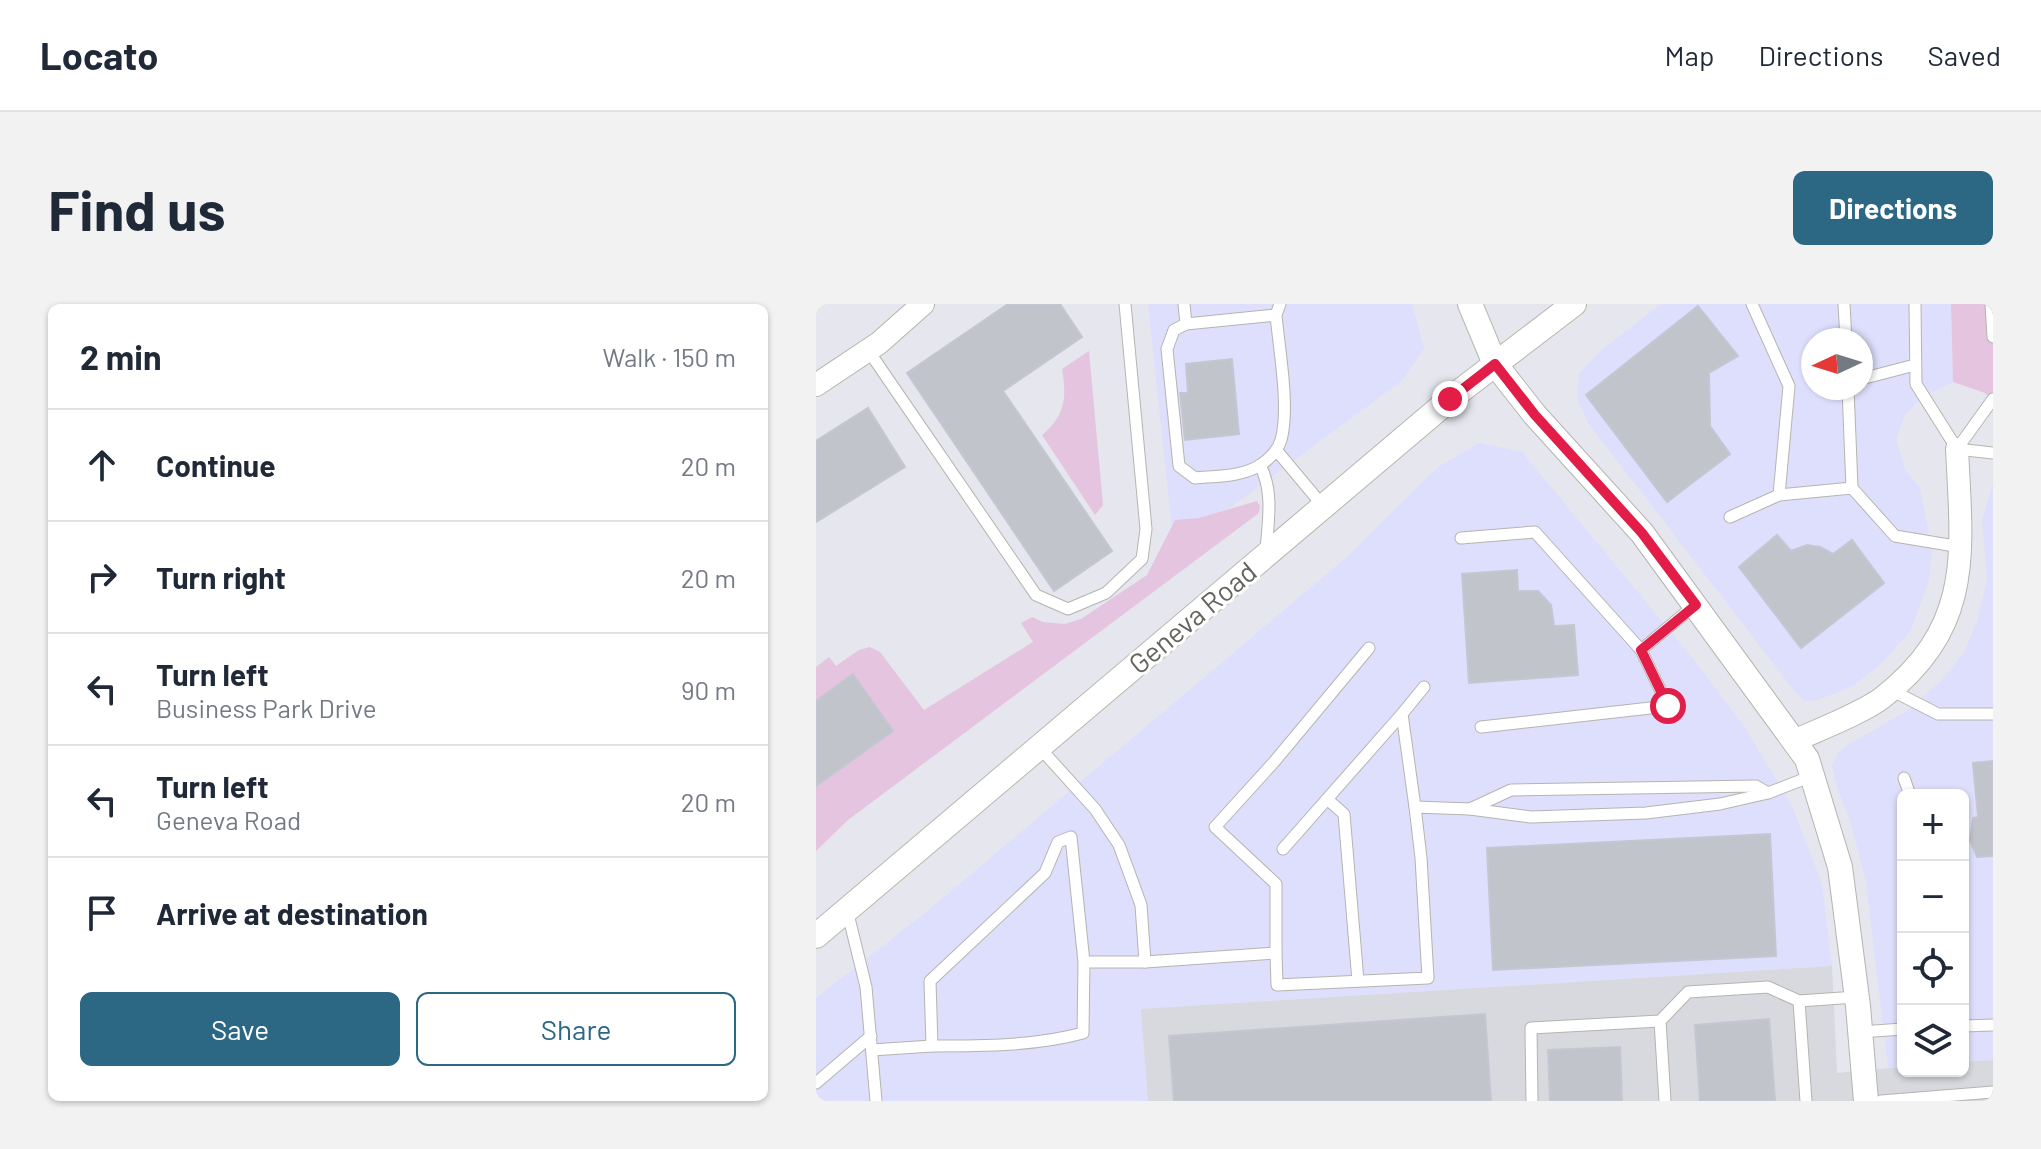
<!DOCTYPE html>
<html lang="en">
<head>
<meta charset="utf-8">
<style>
  body { margin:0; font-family:Barlow,sans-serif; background:#f2f2f3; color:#1f2937 }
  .controls { position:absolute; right:24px; bottom:24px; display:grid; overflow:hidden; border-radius:12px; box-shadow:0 2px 6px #0004 }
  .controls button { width:72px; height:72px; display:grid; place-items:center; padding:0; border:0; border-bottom:2px solid #e0e1e3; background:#fff; color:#1f2937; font:40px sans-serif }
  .compass { position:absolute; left:985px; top:24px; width:72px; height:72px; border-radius:50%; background:#fff; box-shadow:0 2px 6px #0004; rotate:266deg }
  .stop { position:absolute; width:24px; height:24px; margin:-18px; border:6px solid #e11d48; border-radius:50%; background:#fff }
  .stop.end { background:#e11d48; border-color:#fff; box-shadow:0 2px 8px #0008 }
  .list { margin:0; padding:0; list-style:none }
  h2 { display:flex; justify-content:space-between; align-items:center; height:104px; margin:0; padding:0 32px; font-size:34px }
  h2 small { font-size:26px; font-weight:400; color:#747a83 }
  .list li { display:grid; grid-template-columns:52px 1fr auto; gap:24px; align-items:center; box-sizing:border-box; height:112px; padding:0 32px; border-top:2px solid #e0e1e3 }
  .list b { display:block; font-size:30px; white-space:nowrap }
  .list p { margin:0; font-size:26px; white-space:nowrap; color:#747a83 }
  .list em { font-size:26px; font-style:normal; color:#747a83 }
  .actions { display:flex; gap:16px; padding:24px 32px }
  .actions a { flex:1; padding:18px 0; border:2px solid #2c6783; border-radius:12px; text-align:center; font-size:28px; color:#2c6783 }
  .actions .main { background:#2c6783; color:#fff }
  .icon { flex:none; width:44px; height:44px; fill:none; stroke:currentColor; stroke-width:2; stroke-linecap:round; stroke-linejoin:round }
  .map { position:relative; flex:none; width:1177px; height:797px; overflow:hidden; border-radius:12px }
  header { display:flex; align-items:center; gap:48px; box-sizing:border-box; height:112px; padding:0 40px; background:#fff; border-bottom:2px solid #e0e1e3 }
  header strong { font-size:38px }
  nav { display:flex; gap:44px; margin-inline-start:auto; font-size:28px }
  .intro { display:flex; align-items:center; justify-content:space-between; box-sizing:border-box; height:192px; padding:0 48px }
  h1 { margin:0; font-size:56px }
  .button { padding:20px 36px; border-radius:12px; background:#2c6783; color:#fff; font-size:28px; font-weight:700 }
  main { display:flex; gap:48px; padding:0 48px }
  aside { flex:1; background:#fff; border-radius:12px; box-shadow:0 2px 6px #0004 }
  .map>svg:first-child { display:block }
  .commercial { fill:#dedffc; fill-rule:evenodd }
  .industrial { fill:#d8d9de }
  .green { fill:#e5c4df }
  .building { fill:#c2c4cb; stroke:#c5c6d3; stroke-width:2 }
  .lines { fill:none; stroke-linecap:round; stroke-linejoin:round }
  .service-casing { stroke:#b5b4af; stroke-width:13 }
  .minor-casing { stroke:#b5b4af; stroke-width:24 }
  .tertiary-casing { stroke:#b5b4af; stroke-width:26 }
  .secondary-casing { stroke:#b8b6b0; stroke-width:26 }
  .service { stroke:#fff; stroke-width:11 }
  .minor { stroke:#fff; stroke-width:22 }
  .tertiary { stroke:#fff; stroke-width:24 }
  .secondary { stroke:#fff; stroke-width:24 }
  .route { stroke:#e11d48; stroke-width:10 }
  .labels { text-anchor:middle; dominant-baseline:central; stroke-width:6; stroke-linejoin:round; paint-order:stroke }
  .street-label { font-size:28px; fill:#65645e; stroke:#fff }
</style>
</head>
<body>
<header>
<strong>Locato</strong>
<nav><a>Map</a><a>Directions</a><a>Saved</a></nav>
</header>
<div class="intro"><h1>Find us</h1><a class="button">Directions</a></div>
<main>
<aside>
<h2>2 min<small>Walk · 150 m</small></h2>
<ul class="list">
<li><svg class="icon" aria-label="ahead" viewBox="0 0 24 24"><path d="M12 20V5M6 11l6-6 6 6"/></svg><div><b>Continue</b></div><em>20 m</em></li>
<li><svg class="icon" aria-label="right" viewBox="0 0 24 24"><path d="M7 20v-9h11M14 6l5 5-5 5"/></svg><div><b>Turn right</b></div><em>20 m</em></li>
<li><svg class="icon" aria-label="left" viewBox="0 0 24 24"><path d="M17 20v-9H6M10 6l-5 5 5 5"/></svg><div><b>Turn left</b><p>Business Park Drive</p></div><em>90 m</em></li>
<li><svg class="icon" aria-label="left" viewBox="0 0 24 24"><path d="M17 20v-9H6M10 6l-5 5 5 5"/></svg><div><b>Turn left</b><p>Geneva Road</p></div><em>20 m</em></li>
<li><svg class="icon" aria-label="arrive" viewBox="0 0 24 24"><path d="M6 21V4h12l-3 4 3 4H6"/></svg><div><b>Arrive at destination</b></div></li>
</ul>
<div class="actions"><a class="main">Save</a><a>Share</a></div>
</aside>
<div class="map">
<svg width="1177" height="797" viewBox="0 0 1177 797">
  <rect width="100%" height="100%" fill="#e6e6ef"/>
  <g class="commercial">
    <polygon points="332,0 596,0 608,44 587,76 358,245"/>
    <path d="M845,0h290l2,78 -33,17 -16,18 -8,23 9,29 15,19 12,61 -3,32 -18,49 -30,34 -28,22 -35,14 -13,1 -9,-8 -208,-270 -11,-24 2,-25 21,-23zM997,36h48v48h-48z"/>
    <polygon points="663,139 706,148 879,357 928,422 976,502 1006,580 1016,662 326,705 332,797 0,797 0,694 109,609 532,252 622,163"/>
    <polygon points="1177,180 1177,756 1147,758 1147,491 1087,491 1087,763 1072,764 1050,578 1035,520 1021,483 1016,462 1022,449 1033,440 1089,408 1124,378 1149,347 1161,317 1171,276 1166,216"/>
  </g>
  <polygon class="industrial" points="1016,662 1021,769 1087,763 1087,767 1147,767 1147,758 1177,756 1177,797 332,797 325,705"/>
  <g class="green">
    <polygon points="1135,0 1177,0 1177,96 1169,89 1137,78"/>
    <path d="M273,47l14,154 -8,10 -53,-80c23,-19 25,-37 20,-66z"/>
    <polygon points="441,197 444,202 443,209 32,516 0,547 0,482 37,370 0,397 0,363 13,353 20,362 43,346 54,343 64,348 108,406 217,338 205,319 216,313 227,318 249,320 265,315 331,271 359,216 383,214"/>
  </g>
  <g class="building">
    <polygon points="192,0 244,0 266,33 187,87 296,247 238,287 91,69"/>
    <polygon points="882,2 922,52 893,69 894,122 914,150 851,198 770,91"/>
    <polygon points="416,55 423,130 369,136 364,89 372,89 370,60"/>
    <polygon points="52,104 89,163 0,218 0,137"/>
    <polygon points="961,231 975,247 991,241 1004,243 1017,250 1036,236 1068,279 985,344 923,263"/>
    <polygon points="701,266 702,287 722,287 735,301 738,322 758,321 762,371 653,379 646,270"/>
    <polygon points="37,370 77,427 0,482 0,397"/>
    <polygon points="1177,457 1177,552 1161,553 1154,536 1157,514 1162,513 1157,459"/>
    <polygon points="954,530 960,652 677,666 671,544"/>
    <polygon points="669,710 675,797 358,797 353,732"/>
    <polygon points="953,715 959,797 884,797 879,721"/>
    <polygon points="804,743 806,797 734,797 732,746"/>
  </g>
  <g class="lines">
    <g class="service-casing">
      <g id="service">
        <polyline points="368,0 370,20"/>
        <polyline points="936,0 973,82 963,191"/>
        <polyline points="1028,0 1030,36"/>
        <polyline points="1099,0 1100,80 1141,145"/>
        <polyline points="1175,0 1177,33"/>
        <path d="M460,11l-90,9 -12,6 -7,19 12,117 16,12c21,-2 48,-1 67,-14 8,-6 16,-14 19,-24 9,-32 -2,-91 -5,-125l4,-11"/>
        <polyline points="52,46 220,291 252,305 290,289 326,255 330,225 309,0"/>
        <polyline points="1045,75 1099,61"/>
        <polyline points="1032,84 1036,184"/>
        <polyline points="1141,145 1177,95"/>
        <polyline points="1141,145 1177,149"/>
        <polyline points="461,147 507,202"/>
        <path d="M444,161c14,27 8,57 6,86"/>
        <polyline points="914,213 963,191 1036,184 1079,232 1145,243"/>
        <polyline points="645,234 719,228 825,346"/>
        <polyline points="1075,386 1122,410 1177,410"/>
        <polyline points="665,423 852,402 825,346 879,301"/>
        <path d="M223,443l56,62 24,36 22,60 4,57h-61l-13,-125 -13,5 -13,31 -115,108 2,65c50,0 103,0 151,-13l1,-71"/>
        <polyline points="1088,474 1094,491"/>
        <polyline points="511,495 528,510 542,677"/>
        <polyline points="599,503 586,410 608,383"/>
        <polyline points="654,505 695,486 940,482 952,489"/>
        <polyline points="467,545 586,410"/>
        <polyline points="31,606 50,683 60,797"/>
        <polyline points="460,649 460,580 399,523 458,458 553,344"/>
        <polyline points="329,658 460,649 461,681 612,674 605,554 599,503 654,505 715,513 830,509 904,500 952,489 996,472"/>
        <polyline points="983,697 990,797"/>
        <polyline points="844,717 849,797"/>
        <polyline points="1147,722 1177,721"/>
        <polyline points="1044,728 1087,725"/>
        <polyline points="56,746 116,742"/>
        <polyline points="0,779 55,732"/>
        <polyline points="716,797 715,724 844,717 872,688 952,683 983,697 1040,693"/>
        <polyline points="1065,797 1177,788"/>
      </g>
    </g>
    <g class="minor-casing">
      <g id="minor">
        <polyline points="0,81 63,39 107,0"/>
        <path d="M978,437c24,-11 68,-28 88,-43 92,-72 80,-145 75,-249"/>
      </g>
    </g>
    <g class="tertiary-casing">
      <polyline id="tertiary" points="679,60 719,111 826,229 991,455 1024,563 1042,702 1050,797"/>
    </g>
    <g class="secondary-casing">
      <g id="secondary">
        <polyline points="654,0 679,60"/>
        <polyline points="0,632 639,91 758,0"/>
      </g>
    </g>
    <use href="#service" class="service"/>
    <use href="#minor" class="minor"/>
    <use href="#tertiary" class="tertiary"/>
    <use href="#secondary" class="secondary"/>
  </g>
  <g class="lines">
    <polyline class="route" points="634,95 679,60 719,111 826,229 880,301 825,346 852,402"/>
  </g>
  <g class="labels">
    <g class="street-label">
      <text transform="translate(376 313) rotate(-40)">Geneva Road</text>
    </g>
  </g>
</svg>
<div class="controls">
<button>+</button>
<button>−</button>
<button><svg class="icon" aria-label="locate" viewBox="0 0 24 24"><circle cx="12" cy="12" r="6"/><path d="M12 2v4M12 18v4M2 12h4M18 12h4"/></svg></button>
<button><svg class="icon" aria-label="layers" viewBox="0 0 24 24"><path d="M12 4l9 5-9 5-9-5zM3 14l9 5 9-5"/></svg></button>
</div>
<svg class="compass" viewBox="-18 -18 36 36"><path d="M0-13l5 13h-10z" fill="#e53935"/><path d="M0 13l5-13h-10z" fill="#747a83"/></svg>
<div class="stop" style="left:852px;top:402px"></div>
<div class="stop end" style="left:634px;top:95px"></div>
</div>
</main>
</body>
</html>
